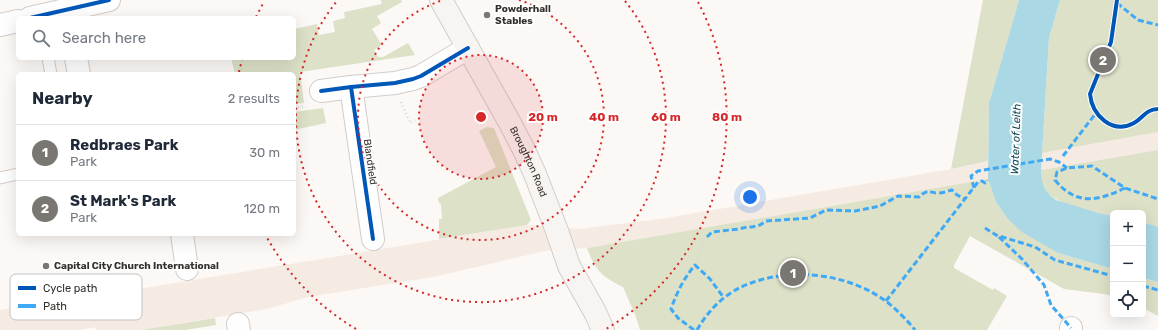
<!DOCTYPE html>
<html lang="en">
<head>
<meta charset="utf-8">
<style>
  body { margin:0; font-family:Rubik,sans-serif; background:#f6f6f7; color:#1f2937 }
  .controls { position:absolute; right:12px; bottom:12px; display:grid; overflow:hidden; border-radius:6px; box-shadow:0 4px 16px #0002 }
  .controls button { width:36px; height:36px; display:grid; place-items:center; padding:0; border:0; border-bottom:1px solid #e0e1e3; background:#fff; color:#1f2937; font:20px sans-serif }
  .you { position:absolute; left:750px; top:197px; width:14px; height:14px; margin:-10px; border:3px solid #fff; border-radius:50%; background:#1a73e8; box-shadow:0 0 0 6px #1a73e833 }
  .badge { display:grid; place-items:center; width:26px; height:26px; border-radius:50%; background:#7a7672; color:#fff; font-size:13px; font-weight:700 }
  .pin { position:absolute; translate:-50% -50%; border:2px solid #fff; box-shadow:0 1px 4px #0006 }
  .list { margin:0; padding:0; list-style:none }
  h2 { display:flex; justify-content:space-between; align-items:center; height:52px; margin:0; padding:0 16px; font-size:17px }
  h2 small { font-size:13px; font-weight:400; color:#747a83 }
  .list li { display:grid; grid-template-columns:26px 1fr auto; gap:12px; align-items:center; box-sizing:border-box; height:56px; padding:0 16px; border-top:1px solid #e0e1e3 }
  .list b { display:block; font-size:15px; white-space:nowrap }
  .list p { margin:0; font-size:13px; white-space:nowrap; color:#747a83 }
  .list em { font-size:13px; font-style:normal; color:#747a83 }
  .icon { flex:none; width:22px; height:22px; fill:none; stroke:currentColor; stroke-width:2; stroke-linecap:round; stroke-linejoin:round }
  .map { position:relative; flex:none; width:1158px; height:330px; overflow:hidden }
  .search { position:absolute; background:#fff; box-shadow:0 4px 16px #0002; left:16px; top:16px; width:280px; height:44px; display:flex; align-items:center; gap:10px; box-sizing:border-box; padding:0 14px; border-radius:6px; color:#747a83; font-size:15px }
  .panel { position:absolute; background:#fff; box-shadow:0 4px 16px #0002; left:16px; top:72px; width:280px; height:164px; border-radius:6px }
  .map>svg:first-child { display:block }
  .built { fill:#f5ebe3 }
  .green { fill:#dde1c7 }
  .water { fill:#aad8e5 }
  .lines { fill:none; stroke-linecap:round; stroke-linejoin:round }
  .service-casing { stroke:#d1cdca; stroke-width:13 }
  .minor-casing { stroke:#d1cdca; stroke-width:24 }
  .tertiary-casing { stroke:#d1cdca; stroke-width:24 }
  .secondary-casing { stroke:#d1cdca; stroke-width:24 }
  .path { stroke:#d8d7d6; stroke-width:2.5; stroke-dasharray:1 3; stroke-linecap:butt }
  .service { stroke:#fffefe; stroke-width:11 }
  .minor { stroke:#fffefe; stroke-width:22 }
  .tertiary { stroke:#fffefe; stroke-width:22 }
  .secondary { stroke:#f8f4f2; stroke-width:22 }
  .quiet { stroke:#3fa9f5; stroke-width:3; stroke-dasharray:6 3; stroke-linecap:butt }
  .cycleway-casing { stroke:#fff; stroke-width:6 }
  .cycleway { stroke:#0057b8; stroke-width:4 }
  .ring { fill:none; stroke:#d62828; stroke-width:2; stroke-dasharray:2 4 }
  .poi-dot { fill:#7a7672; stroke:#fff; stroke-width:1.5 }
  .labels { text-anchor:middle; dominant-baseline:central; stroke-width:4; stroke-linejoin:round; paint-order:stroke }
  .poi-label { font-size:10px; font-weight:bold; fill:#34302c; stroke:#fff; text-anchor:start }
  .street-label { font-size:10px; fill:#34302c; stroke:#fff }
  .water-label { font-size:11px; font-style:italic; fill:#0f4a58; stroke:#fff }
  .key { fill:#fff; stroke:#c2c1c0; stroke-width:1 }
  .key-label { font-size:11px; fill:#34302c }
  .centre { fill:#d62828; stroke:#fff; stroke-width:2 }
  .ring-label { font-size:12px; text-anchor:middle; font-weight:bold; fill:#d62828; stroke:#fff; stroke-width:4; stroke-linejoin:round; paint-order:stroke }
</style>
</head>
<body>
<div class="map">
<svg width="1158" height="330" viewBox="0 0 1158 330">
  <rect width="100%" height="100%" fill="#fcf8f5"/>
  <polygon class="built" points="1158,132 1158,150 587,248 545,251 433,277 308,297 267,309 141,330 96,330 95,327 79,330 0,330 0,310 157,286 527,225 578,229 660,219 951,169 983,162 1042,153"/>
  <g class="green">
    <polygon points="381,0 401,0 402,2 377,16 381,23 372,29 382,45 374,50 378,57 383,57 408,43 415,55 300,72 304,103 294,104 294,74 235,74 231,58 294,58 294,29 317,24 319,35 335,32 333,21 345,18 344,12 382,4"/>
    <polygon points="983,0 1019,0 989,103 988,161 951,169"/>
    <polygon points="1060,0 1158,0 1158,132 1042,153 1049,38"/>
    <polygon points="323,108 326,123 294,130 294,112"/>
    <polygon points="487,127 494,128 531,220 527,225 439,239 439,219 442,219 441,204 439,203 438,198 496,167 479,131"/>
    <path d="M1158,150v77l-15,-5v-9h-30v3c-17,-3 -58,-12 -67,-25 -5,-7 -5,-14 -5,-21z"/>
    <path d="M988,179l8,23 11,16 51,35 55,16v27l-9,-2 -40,-5 -94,-53 -16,29v3l39,22 1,-2 13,8 -20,34h-347l-4,-13 -13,-30c-21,-10 -28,-17 -36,-39z"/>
    <polygon points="1143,278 1158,282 1158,316 1143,308"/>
    <polygon points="215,318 216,325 185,330 141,330"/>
  </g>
  <g class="water">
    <path d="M1019,0h41l-11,38 -8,132c0,13 3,22 15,30l42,13 15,3v53l-55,-16 -36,-21 -15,-14 -11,-16 -8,-23 1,-76z"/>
    <polygon points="1143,222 1158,227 1158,282 1143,278"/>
  </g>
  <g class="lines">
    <g class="service-casing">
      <g id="service">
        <polyline points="48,58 51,74"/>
        <polyline points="0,178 18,174"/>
      </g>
    </g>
    <g class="minor-casing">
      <g id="minor">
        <polyline points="76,58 79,74"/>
        <polyline points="351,87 373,239"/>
        <polyline points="321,91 351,87 395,83 413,79 421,76 468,48"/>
        <polyline points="182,234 187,269"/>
        <polyline points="238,324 239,330"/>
        <polyline points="1071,330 1071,328"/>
      </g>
    </g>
    <g class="tertiary-casing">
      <g id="tertiary">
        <polyline points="30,18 109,0"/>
        <polyline points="0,25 18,21"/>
      </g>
    </g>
    <g class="secondary-casing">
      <g id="secondary">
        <path id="s1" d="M441,0l70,125 13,25 11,24 22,57 12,35 26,46 8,18"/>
      </g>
    </g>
    <g class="path">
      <polyline points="401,102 410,123 415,120"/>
      <polyline points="294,108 306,106"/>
      <polyline points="958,208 985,228"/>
      <polyline points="278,234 278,238"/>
      <path d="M695,265c5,-9 6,-19 12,-28"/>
    </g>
    <use href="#service" class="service"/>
    <use href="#minor" class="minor"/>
    <use href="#tertiary" class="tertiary"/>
    <use href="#secondary" class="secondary"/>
    <g class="quiet">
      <polyline points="1117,3 1138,20 1158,25"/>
      <polyline points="1063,156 1096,113"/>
      <polyline points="974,188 971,176 978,171 1050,159 1059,162 1067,168"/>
      <path d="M1125,188c-27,13 -49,18 -70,-8l2,-8 10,-4 25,-2 33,22 33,11"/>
      <polyline points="985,228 996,235 1035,247 1055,260 1113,276"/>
      <path d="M707,237l5,-5 27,-3 8,-2h5l8,-2 6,-4 44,-3 16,-8 29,1 25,-5 18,-10 21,1c9,-9 10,-4 19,-4 5,0 10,-2 14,-3l5,5 8,4"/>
      <polyline points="999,237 1022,259 1044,285 1051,305 1071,328"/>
      <polyline points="1143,286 1158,290"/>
      <polyline points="886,301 978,182 982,181 985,183 987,182 987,180"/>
      <path d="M694,330l-16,-12 -7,-9c6,-17 13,-31 24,-44l15,14 14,19"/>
      <path d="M697,330c12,-21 30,-39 54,-47 43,-16 99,-9 136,19 10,8 20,18 28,28"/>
    </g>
    <g class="cycleway-casing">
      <g id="cycleway">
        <path d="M1117,0l-6,42 -21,52c2,21 22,41 44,29 9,-5 12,-14 24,-14"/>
        <polyline points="30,18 109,0"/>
        <polyline points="351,87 373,239"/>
        <polyline points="321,91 351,87 395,83 413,79 421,76 468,48"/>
      </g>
    </g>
    <use href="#cycleway" class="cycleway"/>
  </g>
  <circle cx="481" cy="117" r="62" fill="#d62828" fill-opacity=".12"/>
  <g class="ring">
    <circle cx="481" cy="117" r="62"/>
    <path d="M519 0A123 123 0 1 1 443 0"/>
    <path d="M625 1A185 185 0 1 1 337 1"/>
    <path d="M356 329A246 246 0 0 1 265 234M239 72A246 246 0 0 1 242 60M256 17A246 246 0 0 1 264 2M698 2A246 246 0 0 1 606 329"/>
  </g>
  <g class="poi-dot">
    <circle cx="487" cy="15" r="4"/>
    <circle cx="46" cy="266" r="4"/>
  </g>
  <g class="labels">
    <g class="poi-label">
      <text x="495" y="9">Powderhall<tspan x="495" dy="12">Stables</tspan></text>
      <text x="54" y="266">Capital City Church International</text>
    </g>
    <g class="street-label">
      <text transform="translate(370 162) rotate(82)">Blandfield</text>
      <text stroke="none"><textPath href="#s1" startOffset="184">Broughton Road</textPath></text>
    </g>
    <g class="water-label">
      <text transform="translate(1016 139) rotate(-88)">Water of Leith</text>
    </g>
  </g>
  <rect x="10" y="274" width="132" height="46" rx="6" class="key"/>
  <rect x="18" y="286" width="18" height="4" fill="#0057b8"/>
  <rect x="18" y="304" width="18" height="4" fill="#3fa9f5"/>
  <g class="key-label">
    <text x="43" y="292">Cycle path</text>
    <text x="43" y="310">Path</text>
  </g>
  <circle cx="481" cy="117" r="6" class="centre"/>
  <g class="ring-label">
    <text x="543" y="121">20 m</text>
    <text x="604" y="121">40 m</text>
    <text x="666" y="121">60 m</text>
    <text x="727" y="121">80 m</text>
  </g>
</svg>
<div class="controls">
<button>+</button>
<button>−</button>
<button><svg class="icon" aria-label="locate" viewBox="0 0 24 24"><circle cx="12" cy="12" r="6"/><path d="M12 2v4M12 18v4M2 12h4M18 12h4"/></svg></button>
</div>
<div class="you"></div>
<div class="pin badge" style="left:793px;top:273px">1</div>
<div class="pin badge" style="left:1103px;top:60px">2</div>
<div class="search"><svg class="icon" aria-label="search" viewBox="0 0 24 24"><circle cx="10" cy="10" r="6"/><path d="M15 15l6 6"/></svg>Search here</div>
<section class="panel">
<h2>Nearby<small>2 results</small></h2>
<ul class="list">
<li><span class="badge">1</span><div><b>Redbraes Park</b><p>Park</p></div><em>30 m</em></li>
<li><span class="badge">2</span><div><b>St Mark's Park</b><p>Park</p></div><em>120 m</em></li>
</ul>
</section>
</div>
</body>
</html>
